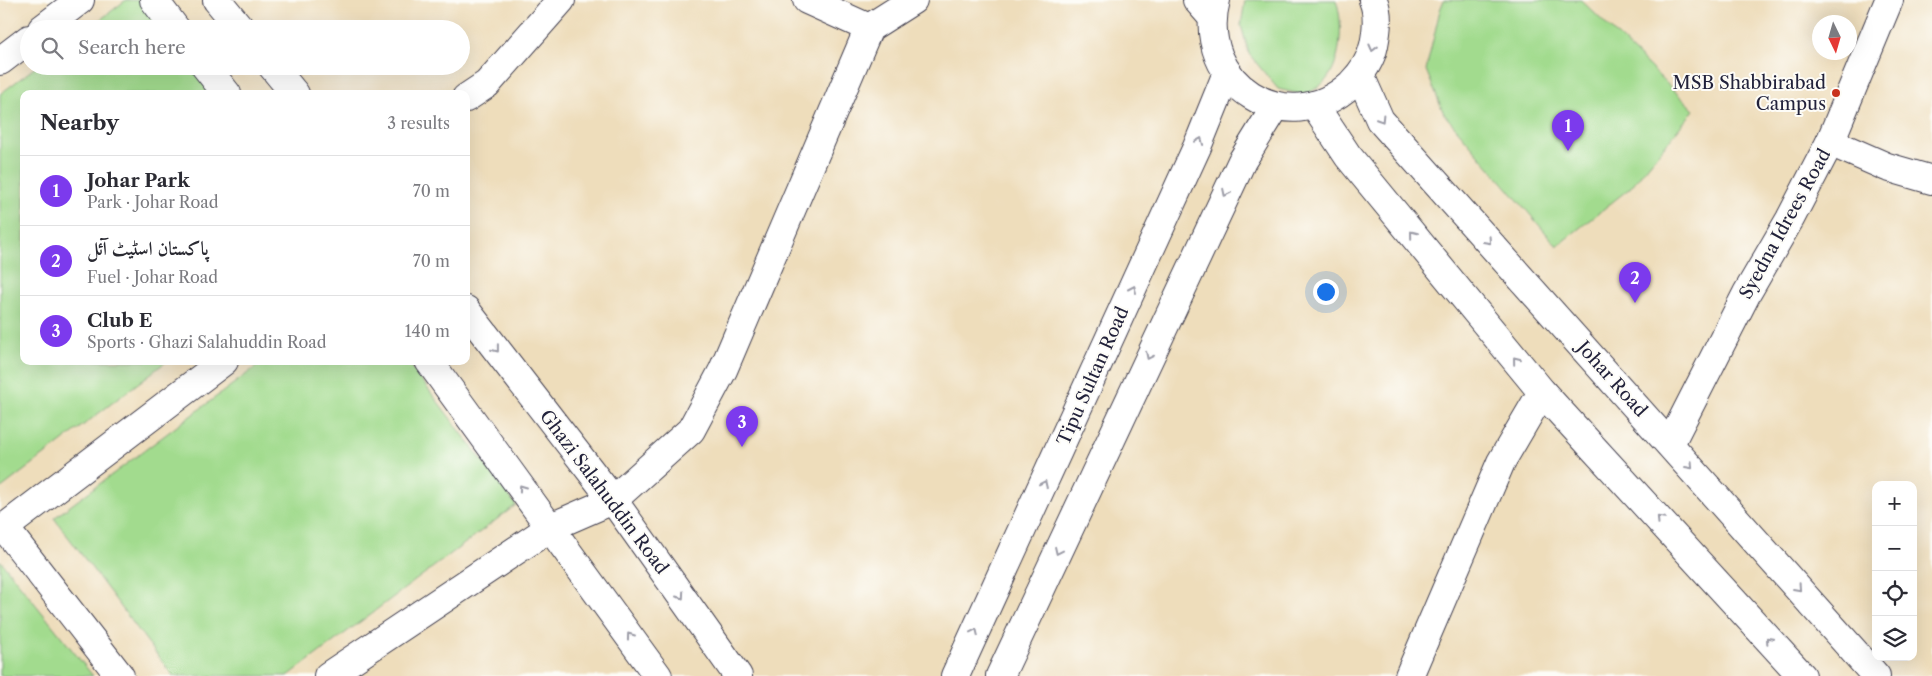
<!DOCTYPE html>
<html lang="en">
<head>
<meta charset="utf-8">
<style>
  body { margin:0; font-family:"Libre Caslon Text",Amiri,serif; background:#f7f7f7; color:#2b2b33 }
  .controls { position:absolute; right:15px; bottom:15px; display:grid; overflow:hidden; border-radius:10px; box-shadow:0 5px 20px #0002 }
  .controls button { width:45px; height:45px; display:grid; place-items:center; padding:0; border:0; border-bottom:1px solid #e1e1e2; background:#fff; color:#2b2b33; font:25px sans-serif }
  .compass { position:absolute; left:1812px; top:15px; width:45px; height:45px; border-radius:50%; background:#fff; box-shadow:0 5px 20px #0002; rotate:175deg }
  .you { position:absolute; left:1325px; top:291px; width:18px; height:18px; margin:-12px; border:4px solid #fff; border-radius:50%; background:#1a73e8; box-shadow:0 0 0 8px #1a73e833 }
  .badge { display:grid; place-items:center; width:32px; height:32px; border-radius:50%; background:#7c3aed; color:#fff; font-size:16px; font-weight:700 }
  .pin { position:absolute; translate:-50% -41px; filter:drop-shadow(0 1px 2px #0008) }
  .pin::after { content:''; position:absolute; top:26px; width:18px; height:15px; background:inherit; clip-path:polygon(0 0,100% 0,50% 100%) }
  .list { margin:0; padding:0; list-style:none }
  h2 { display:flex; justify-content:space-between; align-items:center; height:65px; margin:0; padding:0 20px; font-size:21px }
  h2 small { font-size:16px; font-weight:400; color:#7c7c81 }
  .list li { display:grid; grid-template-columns:32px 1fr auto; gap:15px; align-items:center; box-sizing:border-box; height:70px; padding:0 20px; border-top:1px solid #e1e1e2 }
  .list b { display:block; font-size:19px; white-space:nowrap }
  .list p { margin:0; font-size:16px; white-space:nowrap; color:#7c7c81 }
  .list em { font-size:16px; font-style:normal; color:#7c7c81 }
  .icon { flex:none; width:28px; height:28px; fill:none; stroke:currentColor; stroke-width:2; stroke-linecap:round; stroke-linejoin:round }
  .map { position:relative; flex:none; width:1932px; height:676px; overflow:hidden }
  .search { position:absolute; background:#fff; box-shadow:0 5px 20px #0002; left:20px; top:20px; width:450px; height:55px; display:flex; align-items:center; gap:12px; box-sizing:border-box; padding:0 18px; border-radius:28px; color:#7c7c81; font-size:19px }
  .panel { position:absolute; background:#fff; box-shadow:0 5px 20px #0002; left:20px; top:90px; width:450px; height:275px; border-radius:10px }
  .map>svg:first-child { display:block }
  .green { fill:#a2db8e; stroke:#627e64 }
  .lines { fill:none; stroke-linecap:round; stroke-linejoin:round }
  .minor-casing { stroke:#413e4e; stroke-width:30 }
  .major-casing { stroke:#413e4e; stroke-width:30 }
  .minor { stroke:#fff; stroke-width:28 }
  .major { stroke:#fff; stroke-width:28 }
  .oneway { stroke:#9c9ca7 }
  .poi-dot { fill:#c8321e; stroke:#fdfcf7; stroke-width:2 }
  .labels { text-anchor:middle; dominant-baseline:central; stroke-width:4; stroke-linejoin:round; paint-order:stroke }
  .poi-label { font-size:18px; fill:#22223b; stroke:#fdfcf7; text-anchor:end }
  .street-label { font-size:18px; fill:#22223b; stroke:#fdfcf7 }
</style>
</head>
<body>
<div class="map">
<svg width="1932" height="676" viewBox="0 0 1932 676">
  <rect width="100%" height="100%" fill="#fdfcf7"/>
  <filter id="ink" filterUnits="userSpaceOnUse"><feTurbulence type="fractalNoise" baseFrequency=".02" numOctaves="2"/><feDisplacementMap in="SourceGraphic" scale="10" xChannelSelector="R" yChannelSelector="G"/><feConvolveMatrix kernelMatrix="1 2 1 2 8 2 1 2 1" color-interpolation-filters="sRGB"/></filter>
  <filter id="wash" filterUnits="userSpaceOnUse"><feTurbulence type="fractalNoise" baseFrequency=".0096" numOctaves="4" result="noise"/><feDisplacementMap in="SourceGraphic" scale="20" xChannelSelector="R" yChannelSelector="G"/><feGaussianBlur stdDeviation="1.12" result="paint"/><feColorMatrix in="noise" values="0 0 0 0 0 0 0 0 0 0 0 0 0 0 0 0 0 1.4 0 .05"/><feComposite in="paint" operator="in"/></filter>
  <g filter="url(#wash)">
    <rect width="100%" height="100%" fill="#edb"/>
    <g class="green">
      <polygon points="126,0 149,0 170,29 88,29"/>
      <path d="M1245,0h91c8,23 6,68 -15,85 -5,4 -11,7 -17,10l-26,-6 -29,-35 -8,-29z"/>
      <polygon points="1444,0 1581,0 1694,110 1630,188 1557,246 1444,114 1426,70 1440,10"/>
      <polygon points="37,66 197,66 217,94 24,94 24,361 167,361 0,489 0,94"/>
      <polygon points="264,361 407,361 516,505 288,676 173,676 54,518"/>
      <polygon points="0,560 93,676 0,676"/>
    </g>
  </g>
  <g filter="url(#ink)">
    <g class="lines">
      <g class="minor-casing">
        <g id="minor">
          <polyline points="154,0 176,29"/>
          <polyline points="217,0 241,29"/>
          <polyline points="807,0 869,28"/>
          <polyline points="1197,0 1212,17"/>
          <polyline points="42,29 80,0"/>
          <polyline points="0,61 29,39"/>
          <polyline points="205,66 227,94"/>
          <polyline points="272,66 295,94"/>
          <polyline points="1360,75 1380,120 1876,676"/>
          <polyline points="466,98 487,84 561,0"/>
          <polyline points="1314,105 1348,156 1542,392 1802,676"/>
          <polyline points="1830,142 1887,167 1932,180"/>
          <polyline points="466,310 613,500 738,676"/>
          <polyline points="429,361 658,676"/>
          <polyline points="1670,444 1747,293 1790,219 1830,142 1889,0"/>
          <polyline points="4,527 120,676"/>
          <polyline points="0,531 224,361"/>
          <polyline points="328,676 551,527 613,500 691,430 723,370 869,28 913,0"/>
          <polyline points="1409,676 1501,462 1542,392"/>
        </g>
      </g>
      <g class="major-casing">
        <g id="major">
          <path d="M1216,0c-22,83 71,143 135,84 11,-11 20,-24 23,-39 3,-15 5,-31 -1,-45"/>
          <polyline points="955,676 1197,147 1227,73"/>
          <polyline points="1000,676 1242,161 1276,106"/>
        </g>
      </g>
      <use href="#minor" class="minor"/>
      <use href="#major" class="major"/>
    </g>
    <defs><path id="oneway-chevron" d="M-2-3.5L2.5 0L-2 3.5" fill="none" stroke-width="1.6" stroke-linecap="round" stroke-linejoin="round" transform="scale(1.25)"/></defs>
    <g class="oneway">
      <use href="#oneway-chevron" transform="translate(1373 48) rotate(104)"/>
      <use href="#oneway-chevron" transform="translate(1381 119) rotate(58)"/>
      <use href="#oneway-chevron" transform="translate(1200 141) rotate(-68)"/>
      <use href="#oneway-chevron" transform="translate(1226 193) rotate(116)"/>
      <use href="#oneway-chevron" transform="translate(1413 234) rotate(-129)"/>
      <use href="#oneway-chevron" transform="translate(1488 241) rotate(48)"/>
      <use href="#oneway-chevron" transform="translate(1133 289) rotate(-66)"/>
      <use href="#oneway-chevron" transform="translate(496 349) rotate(52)"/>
      <use href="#oneway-chevron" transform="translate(1149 356) rotate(116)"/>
      <use href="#oneway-chevron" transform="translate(1516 360) rotate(-129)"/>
      <use href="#oneway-chevron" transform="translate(1690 466) rotate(48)"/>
      <use href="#oneway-chevron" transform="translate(1044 484) rotate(-65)"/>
      <use href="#oneway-chevron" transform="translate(522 488) rotate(-126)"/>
      <use href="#oneway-chevron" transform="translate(1660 519) rotate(-133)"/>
      <use href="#oneway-chevron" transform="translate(1058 551) rotate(115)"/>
      <use href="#oneway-chevron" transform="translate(1798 588) rotate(48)"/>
      <use href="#oneway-chevron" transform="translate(681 596) rotate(55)"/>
      <use href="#oneway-chevron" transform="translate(975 632) rotate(-65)"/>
      <use href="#oneway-chevron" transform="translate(630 636) rotate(-126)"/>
      <use href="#oneway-chevron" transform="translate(1769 640) rotate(-132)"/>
    </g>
  </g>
  <circle class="poi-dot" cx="1836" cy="93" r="5"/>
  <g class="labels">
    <g class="poi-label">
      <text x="1826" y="83">MSB Shabbirabad<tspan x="1826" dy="21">Campus</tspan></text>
    </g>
    <g class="street-label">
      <text transform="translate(1785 224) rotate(-61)">Syedna Idrees Road</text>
      <text transform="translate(1093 376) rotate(-66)">Tipu Sultan Road</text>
      <text transform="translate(1612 379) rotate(48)">Johar Road</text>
      <text transform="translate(604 492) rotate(53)">Ghazi Salahuddin Road</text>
    </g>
  </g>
</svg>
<div class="controls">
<button>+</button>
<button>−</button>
<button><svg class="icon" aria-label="locate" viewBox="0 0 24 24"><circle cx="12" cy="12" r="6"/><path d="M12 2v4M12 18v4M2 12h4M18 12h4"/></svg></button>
<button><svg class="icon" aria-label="layers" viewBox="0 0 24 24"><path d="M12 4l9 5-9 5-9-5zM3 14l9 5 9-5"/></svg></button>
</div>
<svg class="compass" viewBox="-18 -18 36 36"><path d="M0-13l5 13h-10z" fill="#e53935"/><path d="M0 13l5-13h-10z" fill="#7c7c81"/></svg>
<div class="you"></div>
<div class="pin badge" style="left:1568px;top:151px">1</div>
<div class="pin badge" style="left:1635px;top:303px">2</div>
<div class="pin badge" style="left:742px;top:447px">3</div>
<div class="search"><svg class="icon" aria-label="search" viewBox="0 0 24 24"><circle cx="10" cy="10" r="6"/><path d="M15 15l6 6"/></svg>Search here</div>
<section class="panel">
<h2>Nearby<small>3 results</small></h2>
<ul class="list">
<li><span class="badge">1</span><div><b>Johar Park</b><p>Park · Johar Road</p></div><em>70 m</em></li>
<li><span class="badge">2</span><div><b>پاکستان اسٹیٹ آئل</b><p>Fuel · Johar Road</p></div><em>70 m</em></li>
<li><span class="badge">3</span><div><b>Club E</b><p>Sports · Ghazi Salahuddin Road</p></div><em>140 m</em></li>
</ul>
</section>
</div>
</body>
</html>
